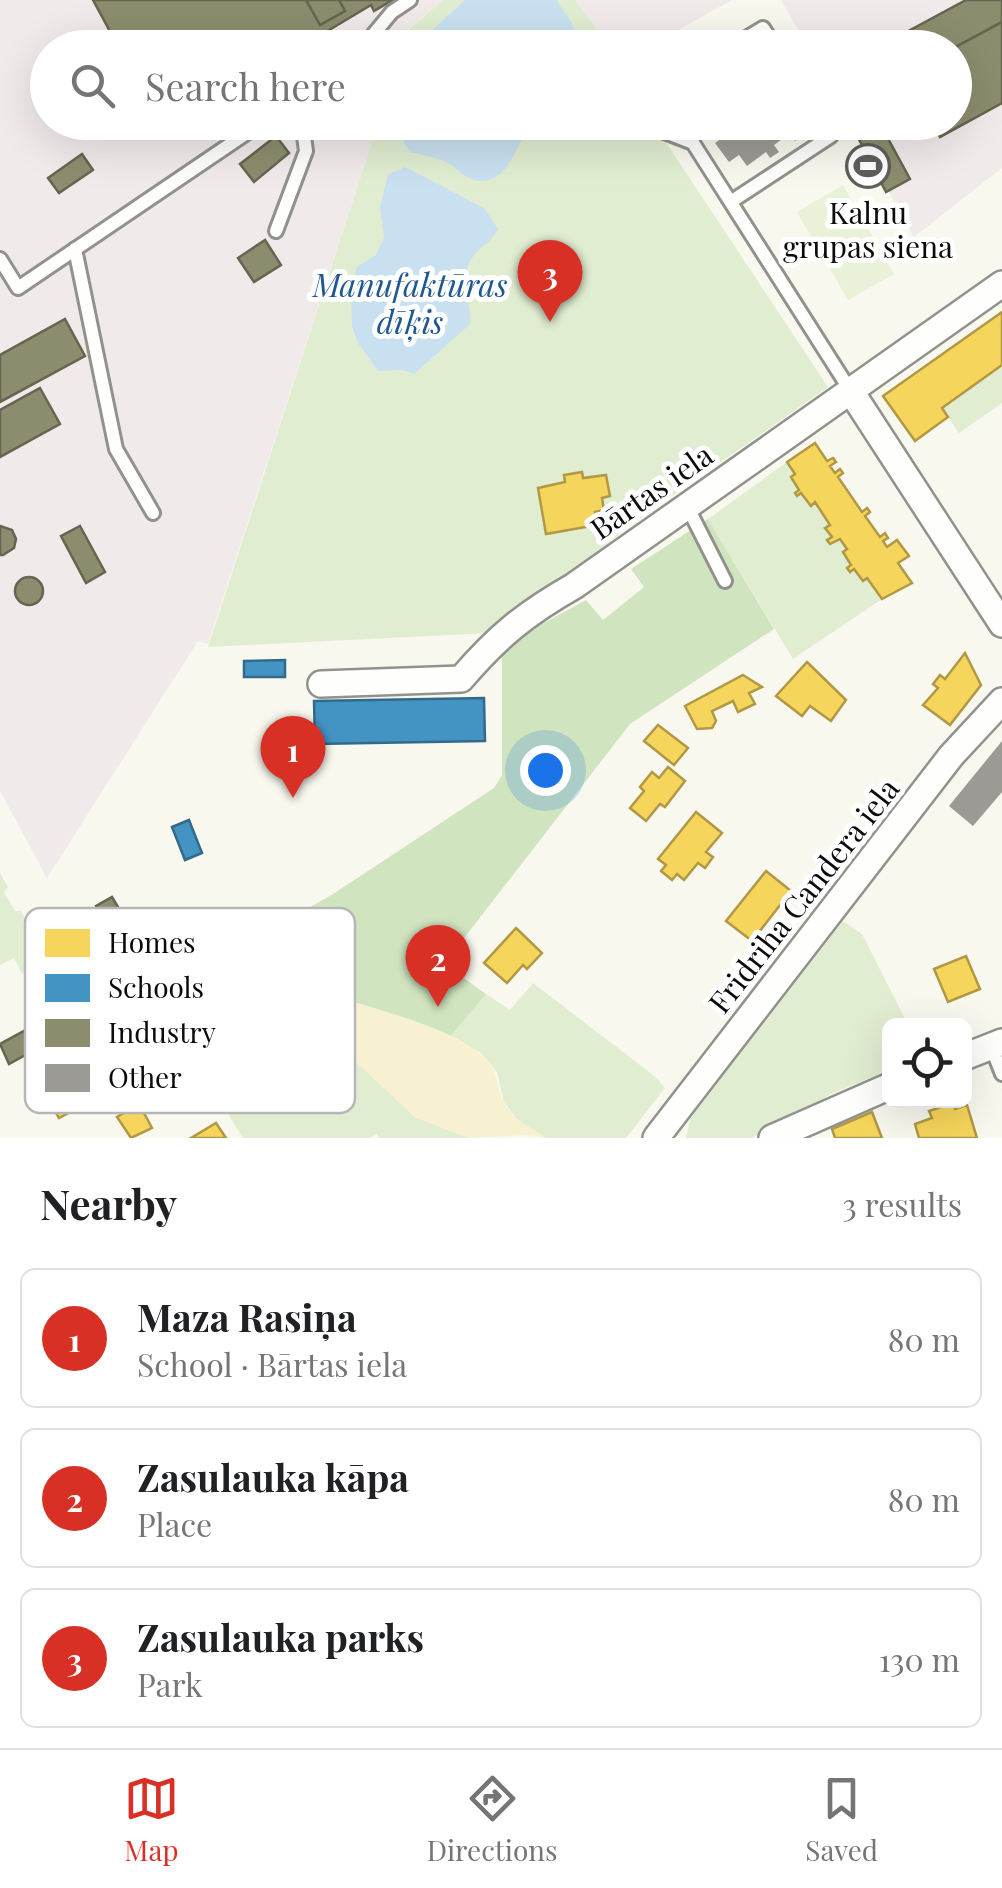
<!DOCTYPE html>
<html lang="en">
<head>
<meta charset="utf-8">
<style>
  body { margin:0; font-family:"Playfair Display",serif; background:#f6f6f6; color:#202124 }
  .controls { position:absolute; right:30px; bottom:30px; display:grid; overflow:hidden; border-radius:15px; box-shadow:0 10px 40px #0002 }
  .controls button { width:90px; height:90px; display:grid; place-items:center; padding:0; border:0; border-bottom:2px solid #e0e0e0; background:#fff; color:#202124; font:50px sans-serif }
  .you { position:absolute; left:545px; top:770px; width:35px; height:35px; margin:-25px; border:8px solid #fff; border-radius:50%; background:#1a73e8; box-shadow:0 0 0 15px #1a73e833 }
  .badge { display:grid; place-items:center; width:65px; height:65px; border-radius:50%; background:#d93025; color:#fff; font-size:32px; font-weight:700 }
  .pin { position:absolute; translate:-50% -82px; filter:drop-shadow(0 2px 5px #0008) }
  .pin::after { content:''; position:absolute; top:52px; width:35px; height:30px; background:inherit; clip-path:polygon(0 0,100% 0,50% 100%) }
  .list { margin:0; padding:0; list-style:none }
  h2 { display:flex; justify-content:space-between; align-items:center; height:130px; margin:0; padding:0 40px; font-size:42px }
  h2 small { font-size:32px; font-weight:400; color:#757577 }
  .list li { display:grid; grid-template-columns:65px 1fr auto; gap:30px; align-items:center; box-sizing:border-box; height:140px; margin:0 20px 20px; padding:0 20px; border:2px solid #e0e0e0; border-radius:15px }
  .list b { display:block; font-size:38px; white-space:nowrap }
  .list p { margin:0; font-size:32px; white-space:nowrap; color:#757577 }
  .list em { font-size:32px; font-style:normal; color:#757577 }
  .icon { flex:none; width:55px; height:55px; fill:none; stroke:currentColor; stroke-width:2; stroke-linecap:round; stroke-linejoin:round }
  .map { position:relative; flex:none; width:1002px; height:1138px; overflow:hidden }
  .search { position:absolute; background:#fff; box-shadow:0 10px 40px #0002; left:30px; right:30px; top:30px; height:110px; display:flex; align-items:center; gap:25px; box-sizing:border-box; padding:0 35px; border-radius:55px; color:#757577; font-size:38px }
  .sheet { height:610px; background:#fff }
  nav { display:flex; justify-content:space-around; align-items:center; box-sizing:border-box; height:140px; border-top:2px solid #e0e0e0; background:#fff; font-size:28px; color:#757577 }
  nav a { display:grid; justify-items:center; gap:5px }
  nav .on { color:#d93025 }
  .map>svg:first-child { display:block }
  .industrial { fill:#f0eaeb }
  .green { fill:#e0edd0 }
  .forest { fill:#d0e4bf }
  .sand { fill:#f7f1d1 }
  .pitch { fill:#eaf1d9 }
  .water { fill:#c8e0f0 }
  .homes { fill:#f6d55c; stroke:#b09844; stroke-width:2.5 }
  .schools { fill:#4393c3; stroke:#326a8c; stroke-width:2.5 }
  .industry { fill:#8c8c6e; stroke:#656550; stroke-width:2.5 }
  .building { fill:#9c9a94 }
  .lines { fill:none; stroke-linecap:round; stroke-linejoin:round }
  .lane-casing { stroke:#92928d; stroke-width:18 }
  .street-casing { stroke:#92928d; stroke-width:30 }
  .lane { stroke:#fefefc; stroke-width:12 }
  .street { stroke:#fefefc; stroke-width:25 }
  .labels { text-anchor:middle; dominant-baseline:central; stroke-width:10; stroke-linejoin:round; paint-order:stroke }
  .poi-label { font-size:30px; fill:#0b0b0b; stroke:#fff }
  .street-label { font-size:30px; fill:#0b0b0b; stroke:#fff }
  .water-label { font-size:32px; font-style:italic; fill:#1f5891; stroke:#fff }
  .key { fill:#fff; stroke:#b6b6b6; stroke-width:2.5 }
  .key-label { font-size:28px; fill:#0b0b0b }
</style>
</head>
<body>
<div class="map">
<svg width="1002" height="1138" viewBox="0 0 1002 1138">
  <rect width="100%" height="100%" fill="#f9f8ee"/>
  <g class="industrial">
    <polygon points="0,0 443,0 408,29 402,47 48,48 48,122 378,123 208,644 198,641 47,878 0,791"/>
    <polygon points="575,0 732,0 646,48 606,47 596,28"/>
    <polygon points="781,0 1002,0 1002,168 914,237 850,123 954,122 954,48 808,47"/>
  </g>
  <g class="green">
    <polygon points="443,0 575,0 596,28 606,47 402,48 408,30"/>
    <polygon points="378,123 653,123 828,387 645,515 489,633 208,647"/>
    <polygon points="1002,365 1002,403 959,433 942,408"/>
    <polygon points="787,462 795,474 791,477 799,490 797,495 801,493 810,505 815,502 830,525 826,528 832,537 828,540 836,542 840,539 847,549 851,565 847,569 850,572 854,569 863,581 867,578 882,599 793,659 708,519"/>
    <polygon points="0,873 8,887 4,892 15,911 21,911 37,943 38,960 22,974 14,958 0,965"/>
    <polygon points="843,921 862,934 908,1025 890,1026 889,1070 831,1094 752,1138 686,1138 690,1119"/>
    <polygon points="170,974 186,978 203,996 325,1037 355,1061 415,1117 469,1138 379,1138 376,1134 370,1138 243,1138 149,987"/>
    <polygon points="533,983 653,1075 665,1088 626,1138 546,1138 523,1127 504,1102 497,1072 480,1052 450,1037 486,994 510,1010"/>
  </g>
  <polygon class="forest" points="708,519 774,629 630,724 444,964 486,994 450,1037 338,997 329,1012 333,1022 325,1037 203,996 186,978 333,894 494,788 502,775 502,646 586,600 603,620 644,587 631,569"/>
  <path class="sand" d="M337,997c37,11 120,33 146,59 17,17 12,30 22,48 12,20 26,22 41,34l-17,-3 -60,3 -54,-21 -60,-56 -30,-24 7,-15 -2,-19z"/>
  <polygon class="pitch" points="843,185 894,274 848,300 797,212"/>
  <g class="water">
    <path d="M465,0h92c8,17 25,27 15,48l-158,-1z"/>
    <path d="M405,123v-1l125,1c-13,24 -27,72 -63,54 -7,-3 -12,-11 -19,-14 -12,-6 -26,-8 -38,-11l-6,-9z"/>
    <path d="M405,167l79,41 14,21c-6,13 -19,18 -27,30 -12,19 1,44 -1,65l-56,50 -11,-4 -25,1 -20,-28 -6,-16 -1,-41 6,-19 19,-12 8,-17 -4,-31 8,-32z"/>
  </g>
  <g class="homes">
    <polygon points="1002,312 1002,365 942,408 948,417 915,441 883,396"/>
    <polygon points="815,443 827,461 833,458 836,462 830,466 835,473 840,469 843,473 838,477 862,512 867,508 870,512 865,516 880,537 885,533 888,538 883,541 887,547 897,540 909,556 898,563 912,583 882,599 867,578 863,581 854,569 850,572 847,568 851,565 843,552 847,549 840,539 830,544 827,540 832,537 825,528 830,525 815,502 811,506 801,493 797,496 795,493 799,490 791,477 795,474 787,462"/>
    <polygon points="582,472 583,478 606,475 610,496 602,498 604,510 595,512 597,525 546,534 538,488 565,482 564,475"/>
    <polygon points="965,653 981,685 950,725 923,705 938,688 933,684 940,675 945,679"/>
    <polygon points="807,662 846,700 831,721 810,706 802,716 776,696"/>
    <polygon points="743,675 762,687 749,693 755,704 738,712 733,701 712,711 716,721 712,728 697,729 685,706"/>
    <polygon points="658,725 688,748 674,765 644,741"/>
    <polygon points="668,767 685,781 665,807 660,804 646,821 630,808 644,791 640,787 652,772 659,778"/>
    <polygon points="696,812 722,833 706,852 713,857 705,868 698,863 684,880 677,874 672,880 661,871 666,865 658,859"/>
    <polygon points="766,871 791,891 752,941 726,921"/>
    <polygon points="516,928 542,953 527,969 523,965 507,983 484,963"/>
    <polygon points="966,956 980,989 948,1002 934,969"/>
    <polygon points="115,1037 136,1077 59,1118 37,1078"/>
    <polygon points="198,1068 212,1093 184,1110 178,1100 173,1102 171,1098 144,1113 152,1128 131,1138 117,1117"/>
    <polygon points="953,1103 955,1109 967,1105 977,1138 919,1138 915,1124 932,1118 929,1111"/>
    <polygon points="872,1112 882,1138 835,1138 832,1129"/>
    <polygon points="216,1123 226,1138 191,1138"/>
  </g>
  <g class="schools">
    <polygon points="285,660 285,677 244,677 244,661"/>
    <polygon points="484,698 485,741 315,744 314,701"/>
    <polygon points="189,820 202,853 185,860 172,827"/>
  </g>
  <g class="industry">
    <polygon points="93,0 393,0 374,11 371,5 299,48 119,48"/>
    <polygon points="306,0 339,0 345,11 320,25"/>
    <polygon points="966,0 1002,0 1002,22 954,48 894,48 890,41"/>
    <polygon points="1002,22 1002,103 940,137 932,122 954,122 954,48"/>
    <polygon points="159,122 187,122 165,134"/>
    <polygon points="850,122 879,122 910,179 886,192"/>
    <polygon points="276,136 289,153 254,182 240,164"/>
    <polygon points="82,154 93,170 59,193 48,178"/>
    <polygon points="265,240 281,265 254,282 238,258"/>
    <polygon points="65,319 85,356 0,402 0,355"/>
    <polygon points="40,388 60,424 0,457 0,410"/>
    <polygon points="0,526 12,530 16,539 14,548 3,555 0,555"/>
    <polygon points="80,526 105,572 86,583 61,536"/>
    <circle cx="29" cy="591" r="14"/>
    <polygon points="112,897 143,949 127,959 96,906"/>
    <polygon points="121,978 131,997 9,1064 0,1044"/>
  </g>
  <g class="building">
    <polygon points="718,122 802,122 808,131 795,141 789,134 774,145 779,152 770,158 766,152 747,166 739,155 729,162 715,143 725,136"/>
    <polygon points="1002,741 1002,792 973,826 949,806"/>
  </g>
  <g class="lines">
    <g class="lane-casing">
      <g id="lane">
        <polyline points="362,48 392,12 410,0"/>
        <polyline points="730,48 763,28 776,48"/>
        <polyline points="623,122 657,129 693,143 850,390"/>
        <polyline points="690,122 693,143"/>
        <polyline points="732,201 831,136 822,122"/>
        <polyline points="276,231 306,151 302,122"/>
        <polyline points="75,249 116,449 153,513"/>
        <polyline points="0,259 18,288 263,122"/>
        <polyline points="687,506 725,581"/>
        <polyline points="991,1046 1002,1074"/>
      </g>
    </g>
    <g class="street-casing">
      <g id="street">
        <polyline points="850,390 1002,624"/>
        <path d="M321,684l140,-5c37,-43 64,-65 113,-93l428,-302"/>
        <polyline points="964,1057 1002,1042"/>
        <polyline points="656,1138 951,756 1002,701"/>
        <polyline points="772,1138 890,1086"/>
      </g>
    </g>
    <use href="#lane" class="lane"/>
    <use href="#street" class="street"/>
  </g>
  <defs>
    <g id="stadium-ring" transform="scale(2.25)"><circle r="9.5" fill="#fff" stroke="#5e5e5a" stroke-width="1.5"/><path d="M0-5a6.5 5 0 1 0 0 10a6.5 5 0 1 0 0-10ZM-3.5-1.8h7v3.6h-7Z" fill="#5e5e5a"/></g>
  </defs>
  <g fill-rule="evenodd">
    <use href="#stadium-ring" x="868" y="166"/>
  </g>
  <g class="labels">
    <g class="poi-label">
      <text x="868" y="212">Kalnu<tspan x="868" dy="34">grupas siena</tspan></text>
    </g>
    <g class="street-label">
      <text transform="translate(651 491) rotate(-35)">Bārtas iela</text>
      <text transform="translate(803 895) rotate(-52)">Fridriha Candera iela</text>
    </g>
    <g class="water-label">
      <text x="410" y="283">Manufaktūras<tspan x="410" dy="37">dīķis</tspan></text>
    </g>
  </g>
  <rect x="25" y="908" width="330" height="205" rx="15" class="key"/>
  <rect x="45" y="929" width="45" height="28" fill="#f6d55c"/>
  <rect x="45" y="974" width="45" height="28" fill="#4393c3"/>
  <rect x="45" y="1019" width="45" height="28" fill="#8c8c6e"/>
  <rect x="45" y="1064" width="45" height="28" fill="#9c9a94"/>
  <g class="key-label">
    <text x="108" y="953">Homes</text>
    <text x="108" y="998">Schools</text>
    <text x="108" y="1043">Industry</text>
    <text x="108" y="1088">Other</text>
  </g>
</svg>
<div class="controls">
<button><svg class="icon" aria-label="locate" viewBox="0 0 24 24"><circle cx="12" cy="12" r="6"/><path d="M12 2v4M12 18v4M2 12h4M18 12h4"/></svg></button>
</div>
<div class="you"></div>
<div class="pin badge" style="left:293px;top:798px">1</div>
<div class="pin badge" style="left:438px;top:1007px">2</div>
<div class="pin badge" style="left:550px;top:322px">3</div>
<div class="search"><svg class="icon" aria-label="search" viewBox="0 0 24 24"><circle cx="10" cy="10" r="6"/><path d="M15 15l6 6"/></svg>Search here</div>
</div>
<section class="sheet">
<h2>Nearby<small>3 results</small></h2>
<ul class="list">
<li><span class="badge">1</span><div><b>Maza Rasiņa</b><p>School · Bārtas iela</p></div><em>80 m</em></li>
<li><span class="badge">2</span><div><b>Zasulauka kāpa</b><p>Place</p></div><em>80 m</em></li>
<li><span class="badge">3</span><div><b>Zasulauka parks</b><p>Park</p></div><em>130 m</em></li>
</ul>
</section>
<nav>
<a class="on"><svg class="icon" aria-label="map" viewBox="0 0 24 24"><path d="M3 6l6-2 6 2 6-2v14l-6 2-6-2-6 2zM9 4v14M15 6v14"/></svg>Map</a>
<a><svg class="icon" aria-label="directions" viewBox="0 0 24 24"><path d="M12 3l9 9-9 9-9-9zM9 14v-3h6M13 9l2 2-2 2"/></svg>Directions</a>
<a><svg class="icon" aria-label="saved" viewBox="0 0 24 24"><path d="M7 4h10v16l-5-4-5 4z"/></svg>Saved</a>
</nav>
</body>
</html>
